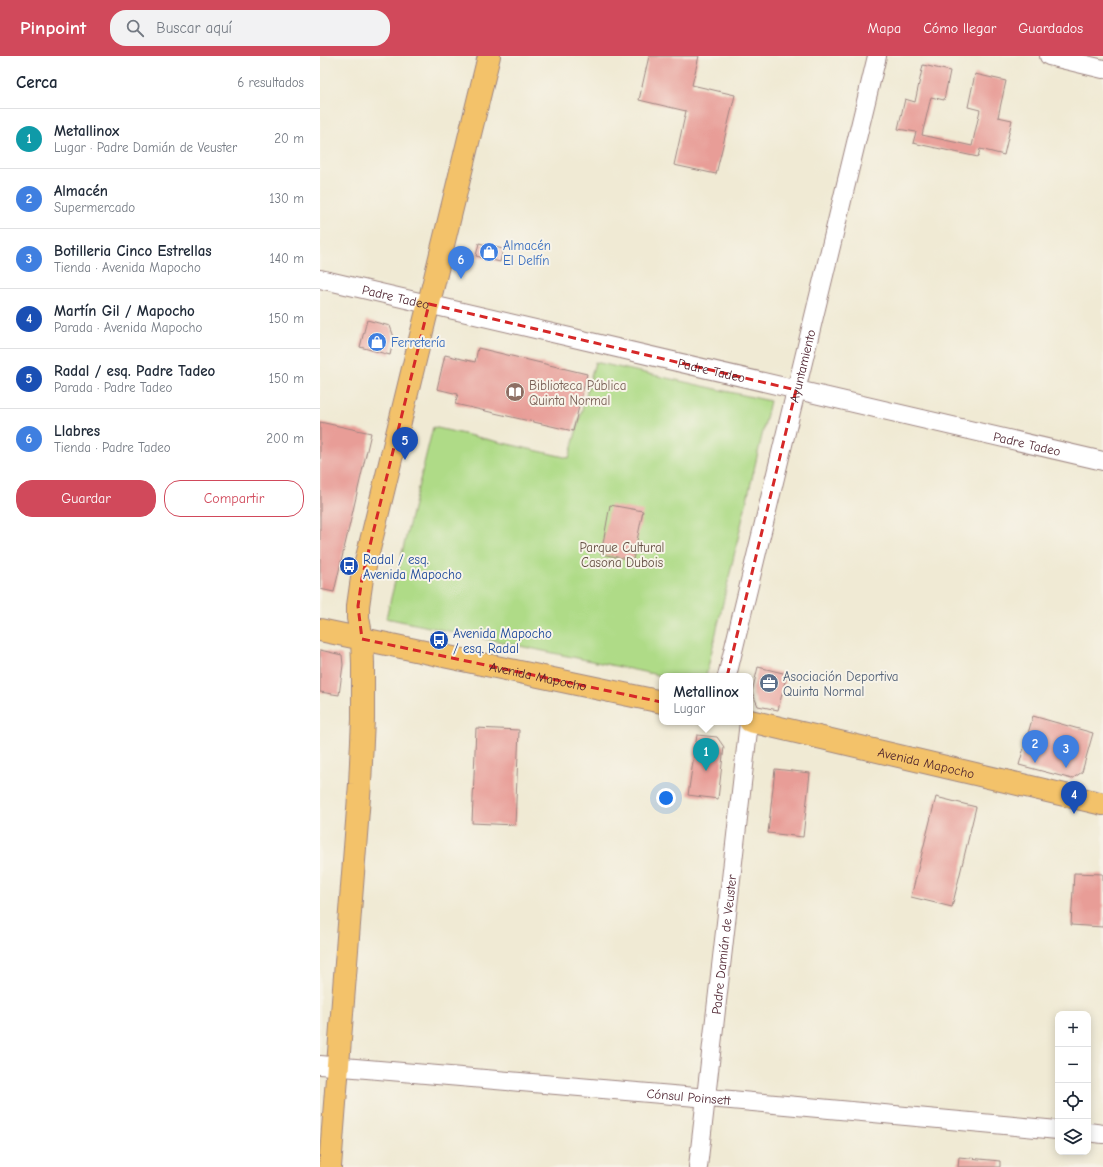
<!DOCTYPE html>
<html lang="es">
<head>
<meta charset="utf-8">
<style>
  body { margin:0; font-family:"Comic Neue",sans-serif; background:#f2f2f3; color:#1f2937 }
  .controls { position:absolute; right:12px; bottom:12px; display:grid; overflow:hidden; border-radius:8px; box-shadow:0 2px 10px #0003 }
  .controls button { width:36px; height:36px; display:grid; place-items:center; padding:0; border:0; border-bottom:1px solid #e0e1e3; background:#fff; color:#1f2937; font:20px sans-serif }
  .you { position:absolute; left:346px; top:742px; width:14px; height:14px; margin:-10px; border:3px solid #fff; border-radius:50%; background:#1a73e8; box-shadow:0 0 0 6px #1a73e833 }
  .badge { display:grid; place-items:center; width:26px; height:26px; border-radius:50%; background:#d1495b; color:#fff; font-size:13px; font-weight:700 }
  .pin { position:absolute; translate:-50% -33px; filter:drop-shadow(0 1px 2px #0008) }
  .pin::after { content:''; position:absolute; top:21px; width:14px; height:12px; background:inherit; clip-path:polygon(0 0,100% 0,50% 100%) }
  .popup { position:absolute; left:339px; top:617px; width:94px; height:52px; box-sizing:border-box; display:grid; place-content:center; border-radius:8px; background:#fff; filter:drop-shadow(0 1px 3px #0005); font-size:13px; white-space:nowrap; color:#747a83 }
  .popup b { font-size:15px; color:#1f2937 }
  .popup::after { content:''; position:absolute; left:50%; top:100%; margin-left:-8px; border:8px solid transparent; border-top-color:#fff }
  .list { margin:0; padding:0; list-style:none }
  h2 { display:flex; justify-content:space-between; align-items:center; height:52px; margin:0; padding:0 16px; font-size:17px }
  h2 small { font-size:13px; font-weight:400; color:#747a83 }
  .list li { display:grid; grid-template-columns:26px 1fr auto; gap:12px; align-items:center; box-sizing:border-box; height:60px; padding:0 16px; border-top:1px solid #e0e1e3 }
  .list b { display:block; font-size:15px; white-space:nowrap }
  .list p { margin:0; font-size:13px; white-space:nowrap; color:#747a83 }
  .list em { font-size:13px; font-style:normal; color:#747a83 }
  .actions { display:flex; gap:8px; padding:12px 16px }
  .actions a { flex:1; padding:9px 0; border:1px solid #d1495b; border-radius:16px; text-align:center; font-size:14px; color:#d1495b }
  .actions .main { background:#d1495b; color:#fff }
  .icon { flex:none; width:22px; height:22px; fill:none; stroke:currentColor; stroke-width:2; stroke-linecap:round; stroke-linejoin:round }
  .map { position:relative; flex:none; width:783px; height:1111px; overflow:hidden }
  header { display:flex; align-items:center; gap:24px; box-sizing:border-box; height:56px; padding:0 20px; background:#d1495b; color:#fff }
  header strong { font-size:19px }
  nav { display:flex; gap:22px; margin-inline-start:auto; font-size:14px }
  .search { width:280px; height:36px; background:#f2f2f3; display:flex; align-items:center; gap:10px; box-sizing:border-box; padding:0 14px; border-radius:16px; color:#747a83; font-size:15px }
  main { display:flex }
  aside { flex:1; background:#fff }
  .map>svg:first-child { display:block }
  .green { fill:#afdb87; stroke:#7c7d59 }
  .building { fill:#e89d97 }
  .lines { fill:none; stroke-linecap:round; stroke-linejoin:round }
  .minor-casing { stroke:#9d8480; stroke-width:20 }
  .major-casing { stroke:#9d8480; stroke-width:24 }
  .minor { stroke:#fff; stroke-width:18 }
  .major { stroke:#f3c26a; stroke-width:22 }
  .marked { fill:none; stroke:#d62828; stroke-width:3; stroke-dasharray:8 5; stroke-linejoin:round }
  .labels { text-anchor:middle; dominant-baseline:central; stroke-width:4; stroke-linejoin:round; paint-order:stroke }
  .shop-label { font-size:13px; fill:#366cbe; stroke:#f7f3e8; text-anchor:start }
  .street-label { font-size:13px; fill:#4a1f2b; stroke:#f7f3e8 }
  .education-label { font-size:13px; fill:#785e54; stroke:#f7f3e8; text-anchor:start }
  .park-label { font-size:13px; fill:#634e42; stroke:#f7f3e8 }
  .transit-label { font-size:13px; fill:#164399; stroke:#f7f3e8; text-anchor:start }
  .service-label { font-size:13px; fill:#4e5e75; stroke:#f7f3e8; text-anchor:start }
</style>
</head>
<body>
<header>
<strong>Pinpoint</strong>
<div class="search"><svg class="icon" aria-label="search" viewBox="0 0 24 24"><circle cx="10" cy="10" r="6"/><path d="M15 15l6 6"/></svg>Buscar aquí</div>
<nav><a>Mapa</a><a>Cómo llegar</a><a>Guardados</a></nav>
</header>
<main>
<aside>
<h2>Cerca<small>6 resultados</small></h2>
<ul class="list">
<li><span class="badge" style="background:#0f9aa8">1</span><div><b>Metallinox</b><p>Lugar · Padre Damián de Veuster</p></div><em>20 m</em></li>
<li><span class="badge" style="background:#3f7fe0">2</span><div><b>Almacén</b><p>Supermercado</p></div><em>130 m</em></li>
<li><span class="badge" style="background:#3f7fe0">3</span><div><b>Botilleria Cinco Estrellas</b><p>Tienda · Avenida Mapocho</p></div><em>140 m</em></li>
<li><span class="badge" style="background:#1a4fb4">4</span><div><b>Martín Gil / Mapocho</b><p>Parada · Avenida Mapocho</p></div><em>150 m</em></li>
<li><span class="badge" style="background:#1a4fb4">5</span><div><b>Radal / esq. Padre Tadeo</b><p>Parada · Padre Tadeo</p></div><em>150 m</em></li>
<li><span class="badge" style="background:#3f7fe0">6</span><div><b>Llabres</b><p>Tienda · Padre Tadeo</p></div><em>200 m</em></li>
</ul>
<div class="actions"><a class="main">Guardar</a><a>Compartir</a></div>
</aside>
<div class="map">
<svg width="783" height="1111" viewBox="0 0 783 1111">
  <rect width="100%" height="100%" fill="#f7f3e8"/>
  <filter id="ink" filterUnits="userSpaceOnUse"><feTurbulence type="fractalNoise" baseFrequency=".025" numOctaves="2"/><feDisplacementMap in="SourceGraphic" scale="8" xChannelSelector="R" yChannelSelector="G"/><feConvolveMatrix kernelMatrix="1 2 1 2 8 2 1 2 1" color-interpolation-filters="sRGB"/></filter>
  <filter id="wash" filterUnits="userSpaceOnUse"><feTurbulence type="fractalNoise" baseFrequency=".012" numOctaves="4" result="noise"/><feDisplacementMap in="SourceGraphic" scale="16" xChannelSelector="R" yChannelSelector="G"/><feGaussianBlur stdDeviation="0.9" result="paint"/><feColorMatrix in="noise" values="0 0 0 0 0 0 0 0 0 0 0 0 0 0 0 0 0 1.4 0 .05"/><feComposite in="paint" operator="in"/></filter>
  <g filter="url(#wash)">
    <rect width="100%" height="100%" fill="#f0ead4"/>
    <polygon class="green" points="275,306 450,345 386,620 343,620 66,562 113,371 249,402"/>
    <g id="blocks">
      <g class="building">
        <polygon points="329,0 379,0 372,29 415,39 396,118 354,109 366,55 319,44"/>
        <polygon points="603,9 630,15 624,44 611,41 602,79 652,90 660,54 648,51 655,18 686,25 678,61 692,64 684,99 660,93 658,101 593,87 596,76 578,73 585,43 595,46"/>
        <polygon points="159,187 183,193 180,206 156,200"/>
        <polygon points="47,264 70,270 74,281 70,299 40,291"/>
        <polygon points="158,292 267,318 253,375 135,348 138,338 117,333 125,299 155,306"/>
        <polygon points="0,366 51,377 14,536 0,533"/>
        <polygon points="290,449 323,455 313,504 281,498"/>
        <polygon points="0,594 22,599 23,609 19,639 0,636"/>
        <polygon points="438,611 467,618 458,654 438,650 432,636"/>
        <polygon points="713,660 773,677 762,716 752,723 699,709"/>
        <polygon points="156,672 199,674 195,769 152,767"/>
        <polygon points="377,679 397,681 404,691 398,743 368,739"/>
        <polygon points="455,713 490,717 483,781 448,777"/>
        <polygon points="616,741 656,751 632,851 591,841"/>
        <polygon points="754,817 783,818 783,871 751,869"/>
        <polygon points="639,1101 680,1105 680,1111 638,1111"/>
      </g>
    </g>
  </g>
  <g filter="url(#ink)">
    <use href="#blocks" fill-opacity="0" stroke="#9d8480" stroke-width="1"/>
    <g class="lines">
      <g class="minor-casing">
        <g id="minor">
          <polyline points="729,0 783,13"/>
          <path id="s1" d="M0,223l783,182"/>
          <path id="s2" d="M407,620l150,-620"/>
          <path id="s3" d="M0,1009l411,35 327,30"/>
          <polyline points="768,1076 783,1078"/>
          <path id="s4" d="M378,1111l51,-445"/>
        </g>
      </g>
      <g class="major-casing">
        <g id="major">
          <path id="s5" d="M0,574l342,72"/>
          <path id="s6" d="M430,665l353,83"/>
          <polyline points="10,1111 40,728 43,663 43,608 42,583 38,562 38,550 42,522 169,0"/>
        </g>
      </g>
      <use href="#minor" class="minor"/>
      <use href="#major" class="major"/>
    </g>
  </g>
  <path class="marked" d="M109,248l367,86 -78,324 -356,-75 -4,-33 4,-28z"/>
  <defs>
    <g id="shop-disc" transform="scale(1)"><circle r="9.5" fill="#3f7fe0" stroke="#f7f3e8"/><path d="M-5-2.5h2.3a2.7 3.5 0 0 1 5.4 0H5L5.5 6h-11ZM-1.5-2.5h3a1.5 2.3 0 0 0-3 0Z" fill="#fff"/></g>
    <g id="library-disc" transform="scale(1)"><circle r="9.5" fill="#8d6e63" stroke="#f7f3e8"/><path d="M-6-4Q-3-5.5-.7-3.5V5Q-3 3-6 4ZM6-4Q3-5.5 .7-3.5V5Q3 3 6 4Z" fill="#fff"/></g>
    <g id="bus-disc" transform="scale(1)"><circle r="9.5" fill="#1a4fb4" stroke="#f7f3e8"/><path d="M-5-6H5V4H4V6H2V4H-2V6H-4V4H-5ZM-3.5-4V0h7V-4ZM-3.5 1.2v1.5H-2V1.2ZM2 1.2v1.5H3.5V1.2Z" fill="#fff"/></g>
    <g id="office-disc" transform="scale(1)"><circle r="9.5" fill="#5c6f8a" stroke="#f7f3e8"/><path d="M-6-3h4V-5.5h4V-3h4V5H-6ZM-1-4.5V-3h2v-1.5ZM-6 0V1H6V0Z" fill="#fff"/></g>
  </defs>
  <g fill-rule="evenodd">
    <use href="#shop-disc" x="169" y="196"/>
    <use href="#shop-disc" x="57" y="286"/>
    <use href="#library-disc" x="195" y="336"/>
    <use href="#bus-disc" x="29" y="510"/>
    <use href="#bus-disc" x="119" y="584"/>
    <use href="#office-disc" x="449" y="627"/>
  </g>
  <g class="labels">
    <g class="shop-label">
      <text x="183" y="189">Almacén<tspan x="183" dy="15">El Delfín</tspan></text>
      <text x="71" y="286">Ferretería</text>
    </g>
    <g class="street-label">
      <text stroke="none"><textPath href="#s1" startOffset="78">Padre Tadeo</textPath></text>
      <text stroke="none"><textPath href="#s2" startOffset="319">Ayuntamiento</textPath></text>
      <text stroke="none"><textPath href="#s1" startOffset="402">Padre Tadeo</textPath></text>
      <text stroke="none"><textPath href="#s1" startOffset="726">Padre Tadeo</textPath></text>
      <text stroke="none"><textPath href="#s5" startOffset="223">Avenida Mapocho</textPath></text>
      <text stroke="none"><textPath href="#s6" startOffset="181">Avenida Mapocho</textPath></text>
      <text stroke="none"><textPath href="#s4" startOffset="224">Padre Damián de Veuster</textPath></text>
      <text stroke="none"><textPath href="#s3" startOffset="370">Cónsul Poinsett</textPath></text>
    </g>
    <g class="education-label">
      <text x="209" y="329">Biblioteca Pública<tspan x="209" dy="15">Quinta Normal</tspan></text>
    </g>
    <g class="park-label">
      <text x="302" y="491">Parque Cultural<tspan x="302" dy="15">Casona Dubois</tspan></text>
    </g>
    <g class="transit-label">
      <text x="43" y="503">Radal / esq.<tspan x="43" dy="15">Avenida Mapocho</tspan></text>
      <text x="133" y="577">Avenida Mapocho<tspan x="133" dy="15">/ esq. Radal</tspan></text>
    </g>
    <g class="service-label">
      <text x="463" y="620">Asociación Deportiva<tspan x="463" dy="15">Quinta Normal</tspan></text>
    </g>
  </g>
</svg>
<div class="controls">
<button>+</button>
<button>−</button>
<button><svg class="icon" aria-label="locate" viewBox="0 0 24 24"><circle cx="12" cy="12" r="6"/><path d="M12 2v4M12 18v4M2 12h4M18 12h4"/></svg></button>
<button><svg class="icon" aria-label="layers" viewBox="0 0 24 24"><path d="M12 4l9 5-9 5-9-5zM3 14l9 5 9-5"/></svg></button>
</div>
<div class="you"></div>
<div class="pin badge" style="left:386px;top:715px;background:#0f9aa8">1</div>
<div class="popup"><b>Metallinox</b>Lugar</div>
<div class="pin badge" style="left:715px;top:707px;background:#3f7fe0">2</div>
<div class="pin badge" style="left:746px;top:712px;background:#3f7fe0">3</div>
<div class="pin badge" style="left:754px;top:758px;background:#1a4fb4">4</div>
<div class="pin badge" style="left:85px;top:404px;background:#1a4fb4">5</div>
<div class="pin badge" style="left:141px;top:223px;background:#3f7fe0">6</div>
</div>
</main>
</body>
</html>
